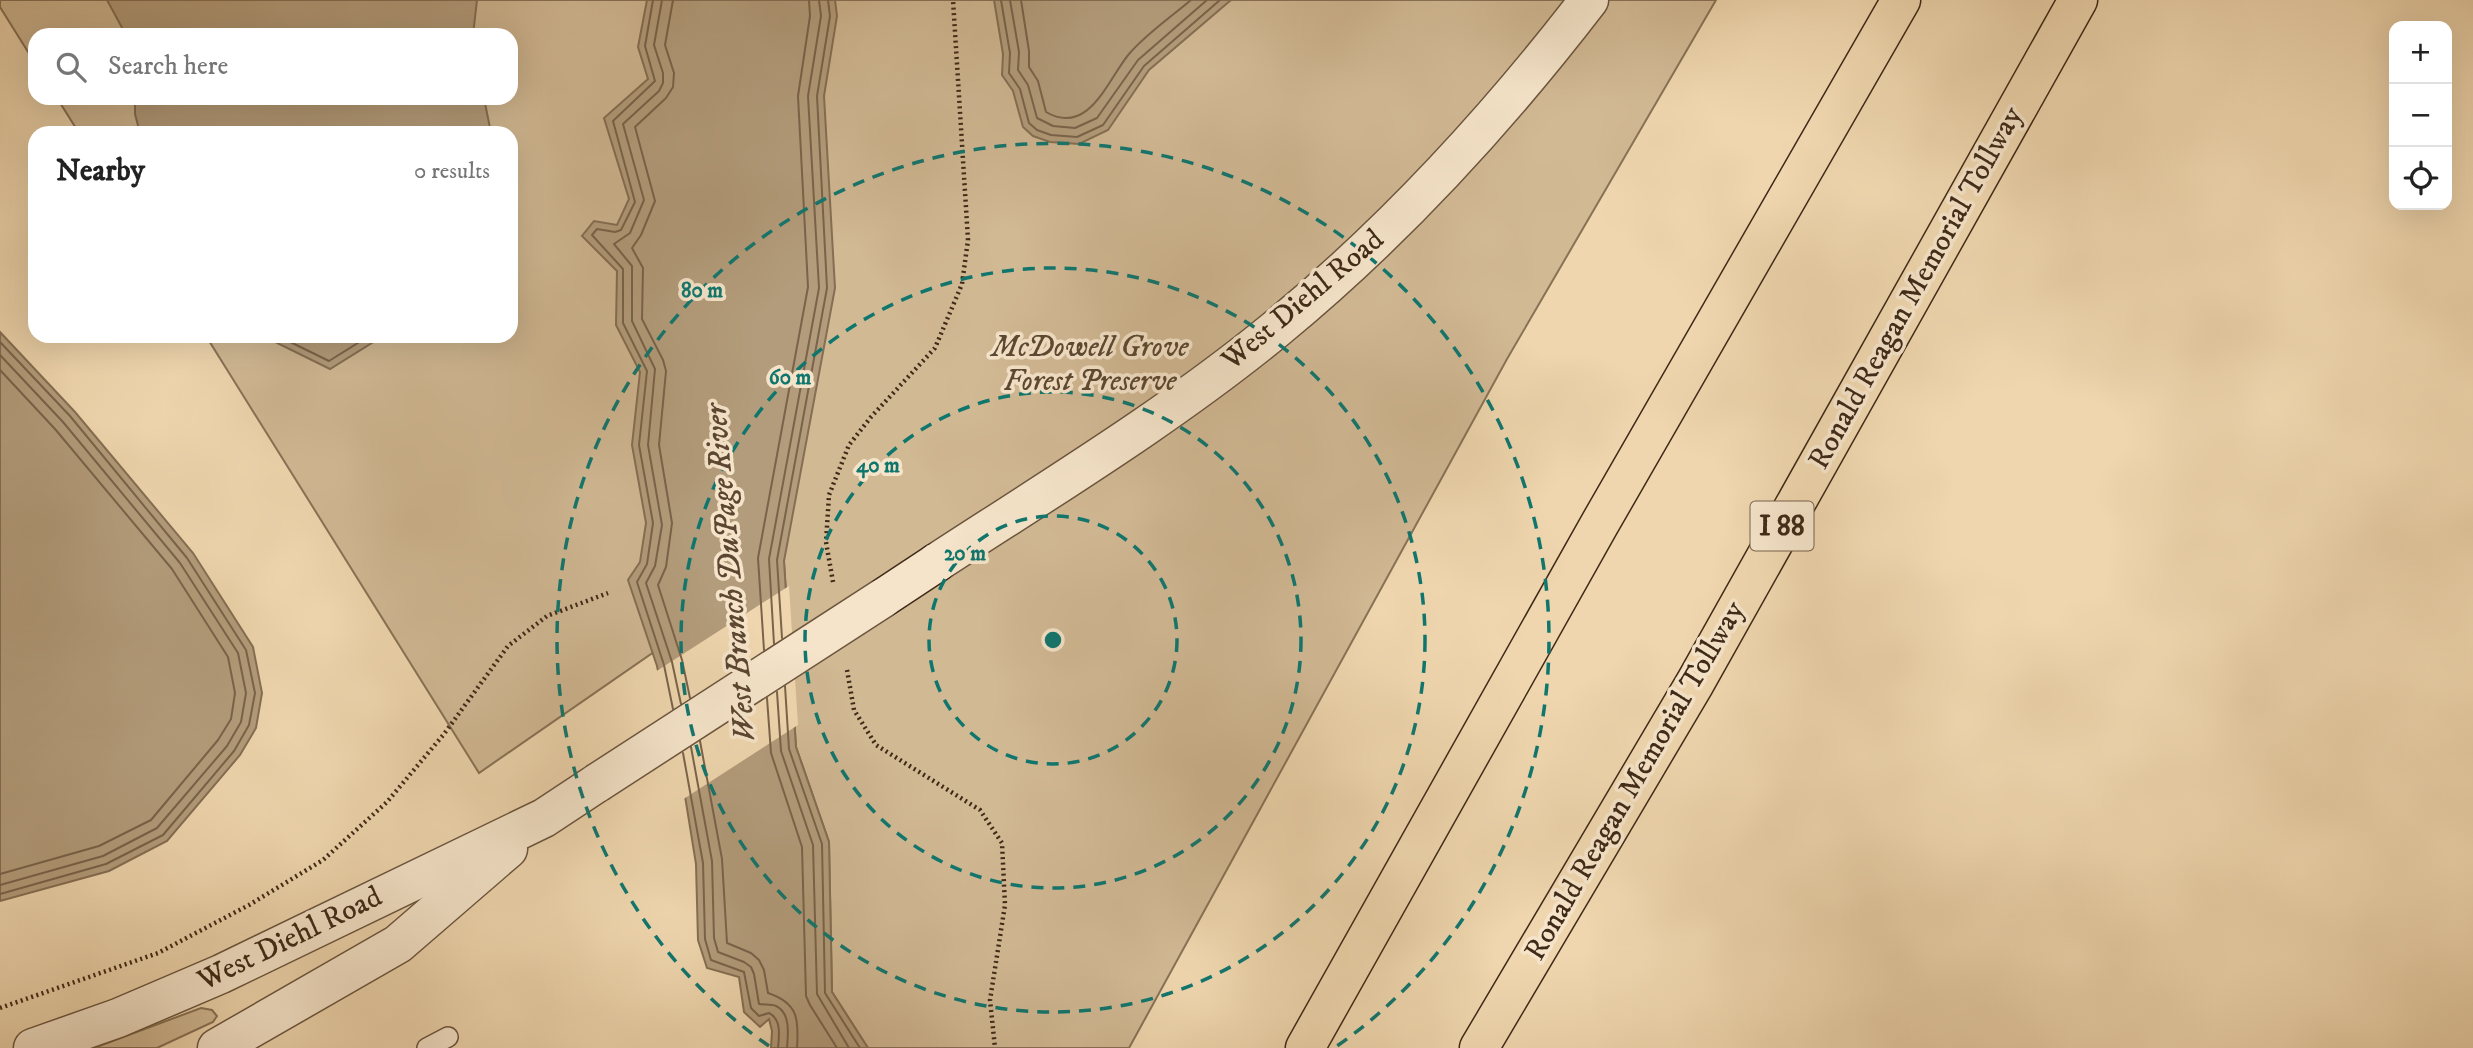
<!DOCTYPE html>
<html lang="en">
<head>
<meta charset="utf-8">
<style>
  body { margin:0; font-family:"IM FELL DW Pica",serif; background:#f6f6f6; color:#222 }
  .controls { position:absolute; right:21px; top:21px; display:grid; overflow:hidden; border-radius:14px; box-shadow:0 7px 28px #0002 }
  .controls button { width:63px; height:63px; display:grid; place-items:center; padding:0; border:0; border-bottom:2px solid #e0e0e0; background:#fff; color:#222; font:35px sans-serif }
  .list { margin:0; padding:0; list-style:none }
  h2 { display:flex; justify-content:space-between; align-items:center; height:91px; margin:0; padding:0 28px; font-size:30px }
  h2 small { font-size:23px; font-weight:400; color:#767676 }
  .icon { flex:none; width:38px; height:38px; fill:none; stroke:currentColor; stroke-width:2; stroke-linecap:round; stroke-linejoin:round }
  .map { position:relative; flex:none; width:2473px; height:1048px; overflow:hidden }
  .search { position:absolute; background:#fff; box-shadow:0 7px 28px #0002; left:28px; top:28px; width:490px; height:77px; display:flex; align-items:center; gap:18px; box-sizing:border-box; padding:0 24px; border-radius:21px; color:#767676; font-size:26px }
  .panel { position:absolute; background:#fff; box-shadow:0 7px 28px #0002; left:28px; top:126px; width:490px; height:217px; border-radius:21px }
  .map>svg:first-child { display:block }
  .green { fill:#d1b994; stroke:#887256; stroke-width:2 }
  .water { fill:#b39c7b; stroke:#856e53; stroke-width:2 }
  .pier { fill:#efd6ae }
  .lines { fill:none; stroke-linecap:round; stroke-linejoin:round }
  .shore { stroke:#79634a; stroke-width:2 }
  .service-casing { stroke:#6b553e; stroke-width:22 }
  .tertiary-casing { stroke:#6b553e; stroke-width:41 }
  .secondary-casing { stroke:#3f2a18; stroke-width:41 }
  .motorway-casing { stroke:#3f2a18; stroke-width:41 }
  .path { stroke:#3f2a18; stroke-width:4.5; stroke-dasharray:2 3.5; stroke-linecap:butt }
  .service { stroke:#f5e4ca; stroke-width:19 }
  .tertiary { stroke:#f5e4ca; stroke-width:38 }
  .secondary { stroke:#f5e4ca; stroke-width:38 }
  .motorway { stroke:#efd6ae; stroke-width:38 }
  .tertiary-bridge-casing { stroke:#6b553e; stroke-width:41; stroke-linecap:butt }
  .tertiary-bridge { stroke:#f5e4ca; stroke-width:38 }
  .ring { fill:none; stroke:#0f766e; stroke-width:3.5; stroke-dasharray:12 9 }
  .labels { text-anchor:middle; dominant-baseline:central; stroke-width:7; stroke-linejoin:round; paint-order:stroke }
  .shield { fill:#f5e4ca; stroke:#76624d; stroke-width:2 }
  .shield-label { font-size:28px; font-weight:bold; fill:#3f2a18 }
  .street-label { font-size:30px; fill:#3f2a18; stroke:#f5e4ca }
  .park-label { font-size:30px; font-style:italic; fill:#5c4731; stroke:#f5e4ca }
  .water-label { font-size:32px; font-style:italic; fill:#5c4631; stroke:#f5e4ca }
  .centre { fill:#0f766e; stroke:#f5e4ca; stroke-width:3.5 }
  .ring-label { font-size:21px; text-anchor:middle; font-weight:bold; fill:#0f766e; stroke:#f5e4ca; stroke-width:7; stroke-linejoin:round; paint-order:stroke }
</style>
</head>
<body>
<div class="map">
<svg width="2473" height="1048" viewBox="0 0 2473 1048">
  <rect width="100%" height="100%" fill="#efd6ae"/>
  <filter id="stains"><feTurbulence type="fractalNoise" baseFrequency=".00286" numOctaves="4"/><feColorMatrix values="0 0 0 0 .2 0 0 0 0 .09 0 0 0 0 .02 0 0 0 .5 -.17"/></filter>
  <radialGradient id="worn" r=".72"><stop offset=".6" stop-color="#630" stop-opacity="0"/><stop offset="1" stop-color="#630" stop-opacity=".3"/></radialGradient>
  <g class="green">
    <polygon points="0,0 1716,0 1507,359 1129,1048 868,1048 832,992 829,842 796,747 784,562 479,773 206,336 511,336 511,133 79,133 57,98 511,98 511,35 35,35 35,63 0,7"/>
    <polygon points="201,1008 212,1010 217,1016 213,1022 157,1048 94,1048"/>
  </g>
  <g class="water">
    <polygon points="107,0 477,0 473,35 126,35"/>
    <polygon points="647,0 835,0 837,16 824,96 835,288 784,561 796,747 829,842 832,992 868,1048 771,1048 772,1031 769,1019 760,1027 744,1012 739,977 707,968 698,940 696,864 685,796 657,666 628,580 640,562 646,523 632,445 640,372 616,325 617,271 582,236 594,221 617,225 629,199 604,118 648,79 638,47"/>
    <polygon points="994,0 1231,0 1149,70 1108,130 1079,144 1050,142 1033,136 1023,127 1013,91 1002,75 1003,54"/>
    <polygon points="135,98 484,98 491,133 140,133 135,114"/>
    <polygon points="0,332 75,412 193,553 253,647 262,693 256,728 240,755 167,841 109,871 0,901"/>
    <polygon points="269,336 383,336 330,369 275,342"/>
  </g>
  <polygon class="pier" points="789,586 798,725 682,800 655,672"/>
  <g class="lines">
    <g class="shore">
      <polyline points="653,0 645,46 655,81 613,121 635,202 621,230 615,232 597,229 592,235 623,269 623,323 647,371 639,445 653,523 647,564 637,582 664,665 673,709"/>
      <polyline points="662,0 654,45 663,73 663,83 659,91 623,124 644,200 630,233 614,244 632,266 632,321 655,369 648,445 662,525 655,566 646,583 672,662 681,704"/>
      <polyline points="673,0 665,45 674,73 673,87 666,98 635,127 655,201 641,235 632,248 643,268 642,319 663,360 666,371 659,445 672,523 666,567 658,585 682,660 690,698"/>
      <polyline points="1001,0 1010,53 1009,73 1020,89 1029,123 1037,130 1051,135 1077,137 1103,125 1144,66 1220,0"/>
      <polyline points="1010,0 1019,52 1018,70 1028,85 1037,118 1053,126 1075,128 1097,118 1138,60 1207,0"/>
      <path d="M1021,0l8,51v16l9,14 8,31c43,25 62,-33 83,-58 17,-20 42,-37 62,-54"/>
      <polyline points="278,336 329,361 369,336"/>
      <polyline points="0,342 70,416 187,558 246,650 255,693 249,725 234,751 163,835 106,864 0,894"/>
      <polyline points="0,355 63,422 180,563 238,653 246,693 241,722 227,746 157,828 103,856 0,885"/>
      <polyline points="0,370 55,429 172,569 228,657 235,693 231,719 218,740 151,820 99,846 0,874"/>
      <polyline points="782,638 777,560 827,288 817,96 830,16 828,0"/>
      <polyline points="774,644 769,559 819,288 808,96 821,16 819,0"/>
      <polyline points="764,650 758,558 808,287 798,96 810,16 809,0"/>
      <polyline points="785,686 789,749 822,844 825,993 860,1048"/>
      <polyline points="777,692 781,751 813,845 817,994 849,1048"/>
      <polyline points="767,698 771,753 802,847 806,996 810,1005 837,1048"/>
      <path d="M700,741l22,118 5,84 24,10 8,7 5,10 4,23c30,10 31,26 29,55"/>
      <path d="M691,747l21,114 2,77 4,14 26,10 7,5 3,7 5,30c5,1 12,0 17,2 15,7 12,29 11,42"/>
      <path d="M683,753l20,110 2,76 6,21 33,12 7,36 8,8 10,-3c13,7 10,23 9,35"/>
    </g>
    <g class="service-casing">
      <polyline id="service" points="427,1048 448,1037"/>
    </g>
    <g class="tertiary-casing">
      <g id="tertiary">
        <path d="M936,563c115,-75 234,-147 340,-234 118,-97 220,-208 313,-329"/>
        <polyline points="33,1048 118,1018 221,974 544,818 597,783"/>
        <polyline points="217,1048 398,944 508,849"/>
      </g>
    </g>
    <g class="secondary-casing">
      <polyline id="secondary" points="883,598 936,563"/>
    </g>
    <g class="motorway-casing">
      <g id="motorway">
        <polyline points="1305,1048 1599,525 1901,0"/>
        <polyline points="1479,1048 1695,683 2078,0"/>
      </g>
    </g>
    <g class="path">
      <polyline points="833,582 826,542 829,495 849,445 871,417 935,348 962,284 968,240 953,0"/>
      <polyline points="847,670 854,710 876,745 980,810 1002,843 1005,905 990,1000 995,1048"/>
      <polyline points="0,1008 158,953 249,905 323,860 387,802 444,734 508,646 547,616 608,593"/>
    </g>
    <use href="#service" class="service"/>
    <use href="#tertiary" class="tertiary"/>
    <use href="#secondary" class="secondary"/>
    <use href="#motorway" class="motorway"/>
    <g class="tertiary-bridge-casing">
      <polyline id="tertiary-bridge" points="597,783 883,598"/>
    </g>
    <use href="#tertiary-bridge" class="tertiary-bridge"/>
  </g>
  <g class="ring">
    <circle cx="1053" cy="640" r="124"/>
    <circle cx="1053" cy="640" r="248"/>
    <circle cx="1053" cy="640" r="372"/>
    <path d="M769 1046A496 496 0 1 1 1337 1046"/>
  </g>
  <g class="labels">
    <rect class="shield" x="1750.5" y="501.5" width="63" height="49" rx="5"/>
    <g class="shield-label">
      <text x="1782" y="526">I 88</text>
    </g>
    <g class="street-label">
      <text transform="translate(1916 288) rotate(-61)">Ronald Reagan Memorial Tollway</text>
      <text transform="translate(1303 300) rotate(-40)">West Diehl Road</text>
      <text transform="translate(1635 781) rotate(-60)">Ronald Reagan Memorial Tollway</text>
      <text transform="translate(290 939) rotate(-26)">West Diehl Road</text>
    </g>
    <g class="park-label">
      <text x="1090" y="347">McDowell Grove<tspan x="1090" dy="34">Forest Preserve</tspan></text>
    </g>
    <g class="water-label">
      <text transform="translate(731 573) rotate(-95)">West Branch DuPage River</text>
    </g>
  </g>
  <circle cx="1053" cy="640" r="10" class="centre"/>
  <g class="ring-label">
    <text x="702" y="297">80 m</text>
    <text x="790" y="384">60 m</text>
    <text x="878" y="472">40 m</text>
    <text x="965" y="560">20 m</text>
  </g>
  <rect width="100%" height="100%" filter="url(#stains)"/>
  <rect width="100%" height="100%" fill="url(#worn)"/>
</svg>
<div class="controls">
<button>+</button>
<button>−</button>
<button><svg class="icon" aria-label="locate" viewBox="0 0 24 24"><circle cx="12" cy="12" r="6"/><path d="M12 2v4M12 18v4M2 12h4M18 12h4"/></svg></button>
</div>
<div class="search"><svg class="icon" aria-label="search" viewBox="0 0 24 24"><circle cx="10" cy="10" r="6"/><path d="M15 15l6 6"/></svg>Search here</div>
<section class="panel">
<h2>Nearby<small>0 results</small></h2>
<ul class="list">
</ul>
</section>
</div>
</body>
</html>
